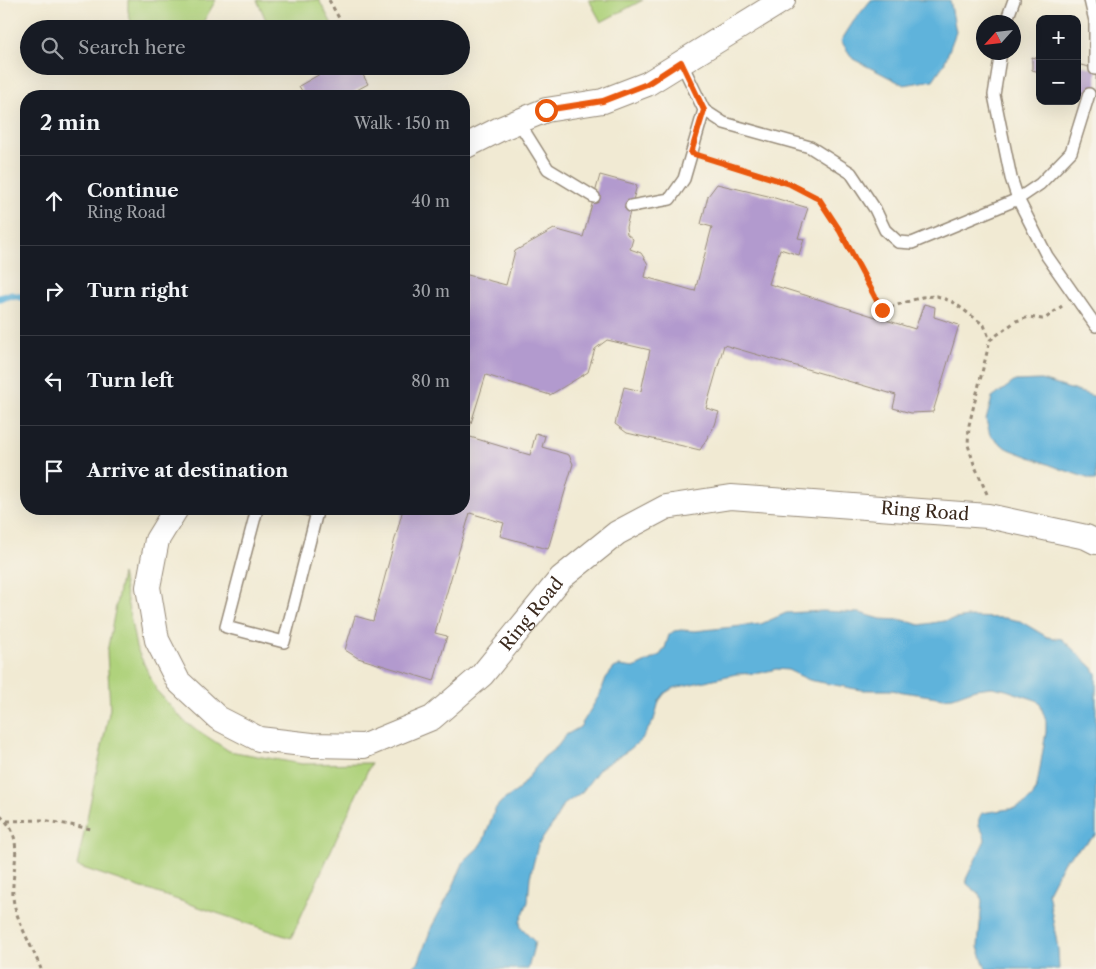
<!DOCTYPE html>
<html lang="en">
<head>
<meta charset="utf-8">
<style>
  body { margin:0; font-family:"Libre Caslon Text",serif; background:#242831; color:#f1f3f6 }
  .controls { position:absolute; right:15px; top:15px; display:grid; overflow:hidden; border-radius:10px; box-shadow:0 5px 20px #0002 }
  .controls button { width:45px; height:45px; display:grid; place-items:center; padding:0; border:0; border-bottom:1px solid #363941; background:#171b24; color:#f1f3f6; font:25px sans-serif }
  .compass { position:absolute; left:976px; top:15px; width:45px; height:45px; border-radius:50%; background:#171b24; box-shadow:0 5px 20px #0002; rotate:243deg }
  .stop { position:absolute; width:15px; height:15px; margin:-11px; border:4px solid #ea580c; border-radius:50%; background:#fff }
  .stop.end { background:#ea580c; border-color:#fff; box-shadow:0 1px 5px #0008 }
  .list { margin:0; padding:0; list-style:none }
  h2 { display:flex; justify-content:space-between; align-items:center; height:65px; margin:0; padding:0 20px; font-size:21px }
  h2 small { font-size:16px; font-weight:400; color:#9ea1a6 }
  .list li { display:grid; grid-template-columns:32px 1fr auto; gap:15px; align-items:center; box-sizing:border-box; height:90px; padding:0 20px; border-top:1px solid #363941 }
  .list b { display:block; font-size:19px; white-space:nowrap }
  .list p { margin:0; font-size:16px; white-space:nowrap; color:#9ea1a6 }
  .list em { font-size:16px; font-style:normal; color:#9ea1a6 }
  .icon { flex:none; width:28px; height:28px; fill:none; stroke:currentColor; stroke-width:2; stroke-linecap:round; stroke-linejoin:round }
  .map { position:relative; flex:none; width:1096px; height:969px; overflow:hidden }
  .search { position:absolute; background:#171b24; box-shadow:0 5px 20px #0002; left:20px; top:20px; width:450px; height:55px; display:flex; align-items:center; gap:12px; box-sizing:border-box; padding:0 18px; border-radius:28px; color:#9ea1a6; font-size:19px }
  .panel { position:absolute; background:#171b24; box-shadow:0 5px 20px #0002; left:20px; top:90px; width:450px; height:425px; border-radius:20px }
  .map>svg:first-child { display:block }
  .green { fill:#afd27b; stroke:#757e4c }
  .water { fill:#5fb3db; stroke:#4d6e7c }
  .lines { fill:none; stroke-linecap:round; stroke-linejoin:round }
  .stream { stroke:#5fb3db; stroke-width:7 }
  .building { fill:#b29ace }
  .lane-casing { stroke:#968a78; stroke-width:14 }
  .street-casing { stroke:#968a78; stroke-width:26 }
  .path { stroke:#968a78; stroke-width:3; stroke-dasharray:4 4; stroke-linecap:butt }
  .lane { stroke:#fff; stroke-width:11 }
  .street { stroke:#fff; stroke-width:24 }
  .route { stroke:#ea580c; stroke-width:6 }
  .labels { text-anchor:middle; dominant-baseline:central; stroke-width:5; stroke-linejoin:round; paint-order:stroke }
  .street-label { font-size:18px; fill:#3b2a1e; stroke:#f7f3e8 }
</style>
</head>
<body>
<div class="map">
<svg width="1096" height="969" viewBox="0 0 1096 969">
  <rect width="100%" height="100%" fill="#f7f3e8"/>
  <filter id="ink" filterUnits="userSpaceOnUse"><feTurbulence type="fractalNoise" baseFrequency=".02" numOctaves="2"/><feDisplacementMap in="SourceGraphic" scale="10" xChannelSelector="R" yChannelSelector="G"/><feConvolveMatrix kernelMatrix="1 2 1 2 8 2 1 2 1" color-interpolation-filters="sRGB"/></filter>
  <filter id="wash" filterUnits="userSpaceOnUse"><feTurbulence type="fractalNoise" baseFrequency=".0096" numOctaves="4" result="noise"/><feDisplacementMap in="SourceGraphic" scale="20" xChannelSelector="R" yChannelSelector="G"/><feGaussianBlur stdDeviation="1.12" result="paint"/><feColorMatrix in="noise" values="0 0 0 0 0 0 0 0 0 0 0 0 0 0 0 0 0 1.4 0 .05"/><feComposite in="paint" operator="in"/></filter>
  <g filter="url(#wash)">
    <rect width="100%" height="100%" fill="#f1ead3"/>
    <g class="green">
      <polygon points="128,0 216,0 202,24 195,29 133,29 128,11"/>
      <polygon points="257,0 319,0 333,26 326,29 270,29"/>
      <polygon points="589,0 643,0 601,22"/>
      <polygon points="122,574 136,647 157,691 185,722 229,751 302,764 371,763 291,938 77,866 110,708 107,652"/>
    </g>
    <g class="water">
      <polygon points="871,0 950,0 956,32 944,64 933,80 904,85 853,59 841,41 853,22"/>
      <polygon points="1041,380 1096,397 1096,481 1061,469 1006,448 990,435 986,420 992,398 1015,381"/>
      <path d="M823,611l37,2 21,6 22,1 17,5 47,-8 38,1 15,3 27,16 15,2 31,29 3,6v161l-32,26 -16,31 10,57 1,20h-73l-8,-22 4,-46 -2,-6 -13,-11 -1,-5 19,-39c-1,-12 -12,-14 -3,-27l34,-5 9,-4 8,-8 4,-10 9,-54v-11l-6,-17 -4,-4 -30,-10 -14,-3 -17,2 -22,8 -10,1 -52,-8h-30l-52,-10 -21,-10 -12,-1 -16,4 -24,1 -62,14 -9,5 -6,8 -5,19 -12,19 -13,11 -29,18 -18,24 -20,14 -7,15 -17,24 -8,32 -2,25 -8,20 1,6 14,14 -7,27h-117l8,-8 13,-35 20,-37 12,-28 14,-13 6,-9 11,-30 6,-7 17,-12 26,-33 13,-10 9,-12 14,-8 20,-33 6,-16 8,-10 5,-2 15,2 26,-13 5,-7 4,-13 5,-4 7,-1 14,1 66,-7 25,-11z"/>
    </g>
    <g class="lines">
      <polyline class="stream" points="0,298 11,295 26,298"/>
    </g>
    <g id="blocks">
      <g class="building">
        <polygon points="1032,57 1040,59 1040,72 1032,70"/>
        <polygon points="1077,64 1096,69 1096,96 1077,91"/>
        <polygon points="334,66 358,66 368,84 346,96 305,96 299,86"/>
        <polygon points="600,175 637,185 626,227 627,234 633,239 630,249 641,253 648,264 645,277 695,291 712,227 701,224 708,196 717,184 768,196 808,208 798,238 804,239 799,255 780,249 769,284 915,329 924,304 935,307 934,317 959,325 933,412 911,413 893,408 896,395 724,345 706,408 719,412 715,425 700,450 627,433 615,424 624,387 641,391 650,350 607,340 595,349 588,372 550,395 486,375 467,436 530,455 536,433 545,436 542,447 569,455 573,464 548,549 500,536 504,523 470,513 435,633 447,636 434,681 358,658 345,650 355,616 373,621 403,509 464,509 464,274 506,285 515,251 554,229 583,237"/>
      </g>
    </g>
  </g>
  <g filter="url(#ink)">
    <use href="#blocks" fill-opacity="0" stroke="#968a78" stroke-width="1"/>
    <g class="lines">
      <g class="lane-casing">
        <g id="lane">
          <polyline points="1090,0 1095,21 1095,69"/>
          <polyline points="1006,22 1014,0"/>
          <polyline points="1001,52 994,95 1011,178 1018,199 1047,256 1096,326"/>
          <polyline points="704,110 724,123 810,147 851,173 875,209 885,230 898,242 912,243 1018,199 1040,184 1071,152 1089,94"/>
          <polyline points="518,121 548,169 594,197"/>
          <polyline points="631,206 670,199 684,179 704,110 681,62"/>
          <polyline points="257,509 226,627 284,642 317,512 305,509"/>
        </g>
      </g>
      <g class="street-casing">
        <g id="street">
          <polyline points="464,147 500,129 546,110 603,101 647,84 783,0"/>
          <path id="s1" d="M176,509l-19,31 -9,47 9,53 21,41 40,37 41,21 53,6 52,1 68,-28 50,-43 79,-97 56,-45 49,-26 65,-10 257,19 98,21 10,5"/>
        </g>
      </g>
      <g class="path">
        <polyline points="329,0 345,29"/>
        <polyline points="707,158 791,184 819,199 840,231 882,310 922,297 937,296 953,302 984,325 990,340"/>
        <polyline points="987,494 974,464 968,445 969,425 990,340 1016,321 1029,317 1042,319 1046,318 1062,306"/>
        <path d="M0,816c30,23 6,61 15,92 6,21 18,41 26,61"/>
        <polyline points="7,821 43,820 92,829"/>
      </g>
      <use href="#lane" class="lane"/>
      <use href="#street" class="street"/>
    </g>
  </g>
  <g class="lines" filter="url(#ink)">
    <polyline class="route" points="546,110 603,101 647,84 681,62 704,110 691,153 790,184 819,199 840,231 882,310"/>
  </g>
  <g class="labels">
    <g class="street-label">
      <text stroke="none"><textPath href="#s1" startOffset="1042">Ring Road</textPath></text>
      <text stroke="none"><textPath href="#s1" startOffset="608">Ring Road</textPath></text>
    </g>
  </g>
</svg>
<div class="controls">
<button>+</button>
<button>−</button>
</div>
<svg class="compass" viewBox="-18 -18 36 36"><path d="M0-13l5 13h-10z" fill="#e53935"/><path d="M0 13l5-13h-10z" fill="#9ea1a6"/></svg>
<div class="stop" style="left:546px;top:110px"></div>
<div class="stop end" style="left:882px;top:310px"></div>
<div class="search"><svg class="icon" aria-label="search" viewBox="0 0 24 24"><circle cx="10" cy="10" r="6"/><path d="M15 15l6 6"/></svg>Search here</div>
<section class="panel">
<h2>2 min<small>Walk · 150 m</small></h2>
<ul class="list">
<li><svg class="icon" aria-label="ahead" viewBox="0 0 24 24"><path d="M12 20V5M6 11l6-6 6 6"/></svg><div><b>Continue</b><p>Ring Road</p></div><em>40 m</em></li>
<li><svg class="icon" aria-label="right" viewBox="0 0 24 24"><path d="M7 20v-9h11M14 6l5 5-5 5"/></svg><div><b>Turn right</b></div><em>30 m</em></li>
<li><svg class="icon" aria-label="left" viewBox="0 0 24 24"><path d="M17 20v-9H6M10 6l-5 5 5 5"/></svg><div><b>Turn left</b></div><em>80 m</em></li>
<li><svg class="icon" aria-label="arrive" viewBox="0 0 24 24"><path d="M6 21V4h12l-3 4 3 4H6"/></svg><div><b>Arrive at destination</b></div></li>
</ul>
</section>
</div>
</body>
</html>
